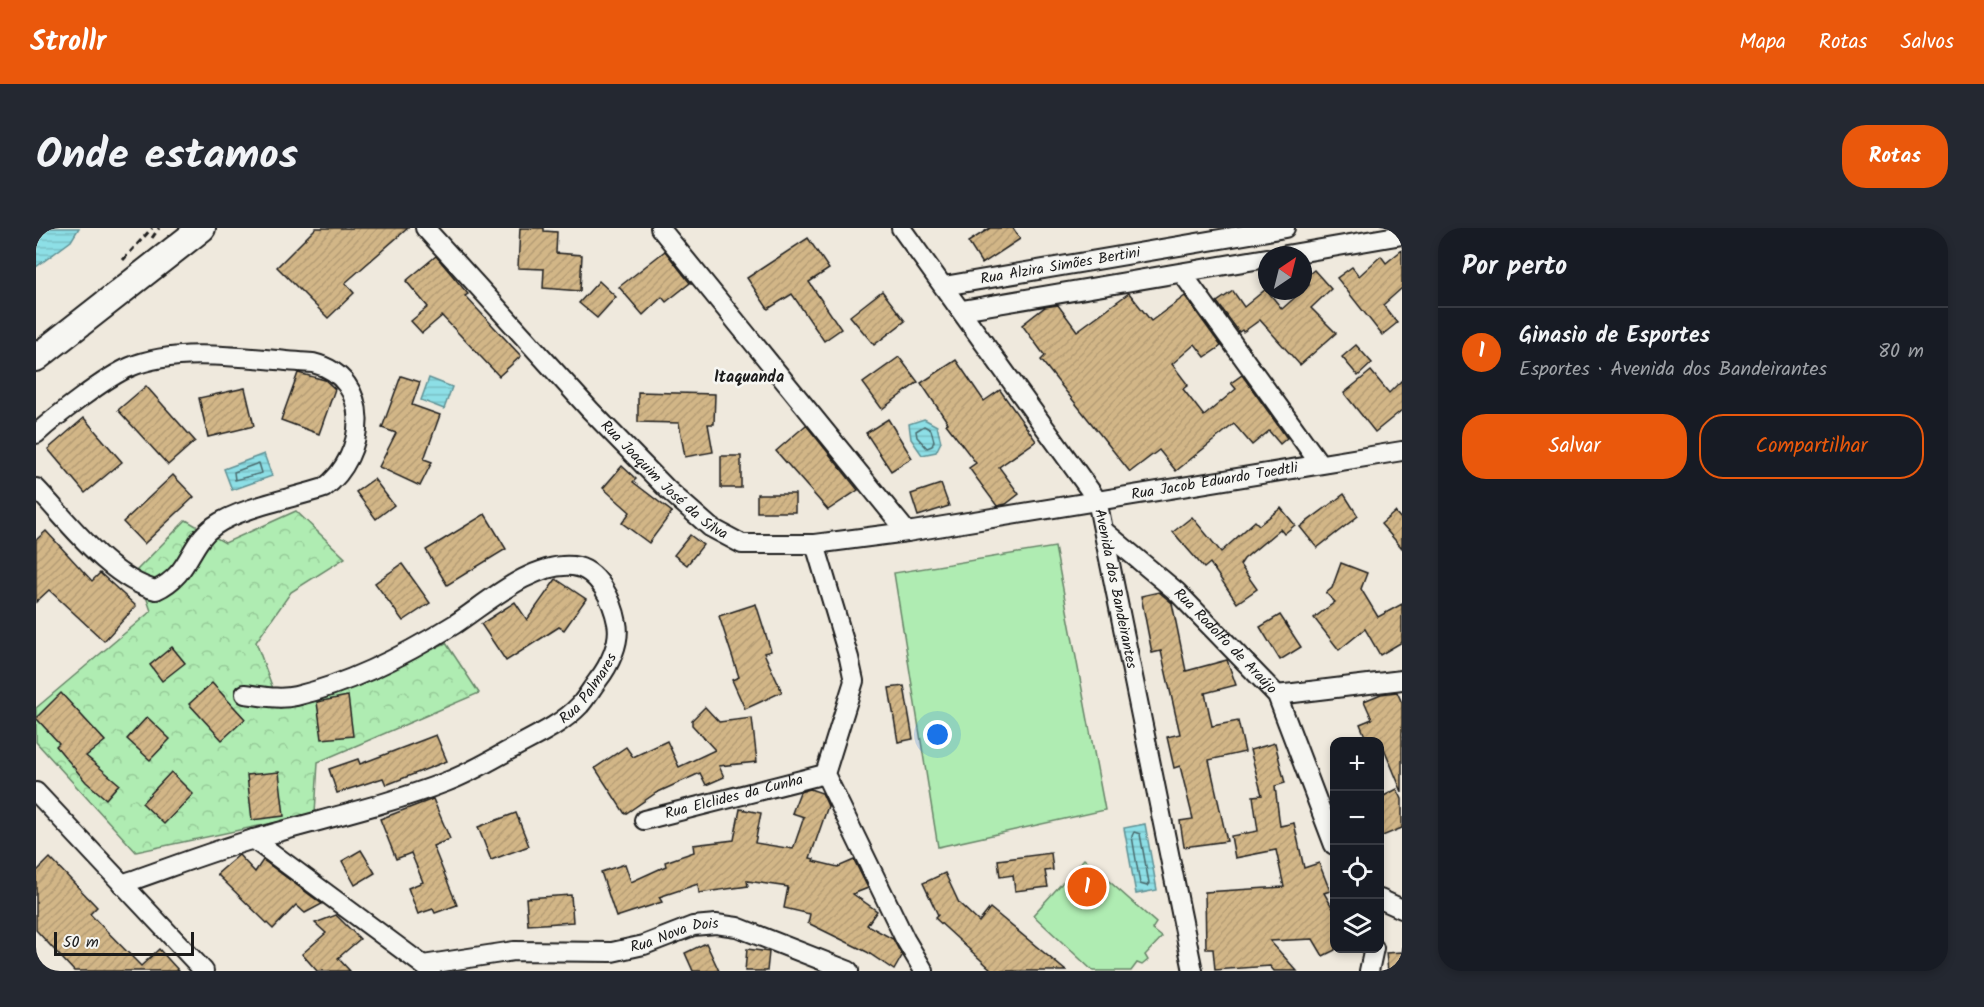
<!DOCTYPE html>
<html lang="pt">
<head>
<meta charset="utf-8">
<style>
  body { margin:0; font-family:Kalam,sans-serif; background:#242831; color:#f1f3f6 }
  .controls { position:absolute; right:18px; bottom:18px; display:grid; overflow:hidden; border-radius:12px; box-shadow:0 3px 9px #0003 }
  .controls button { width:54px; height:54px; display:grid; place-items:center; padding:0; border:0; border-bottom:2px solid #363941; background:#171b24; color:#f1f3f6; font:30px sans-serif }
  .compass { position:absolute; left:1222px; top:18px; width:54px; height:54px; border-radius:50%; background:#171b24; box-shadow:0 3px 9px #0003; rotate:35deg }
  .scale { position:absolute; left:18px; bottom:15px; width:140px; box-sizing:border-box; padding-left:6px; border:3px solid #1c1c1c; border-top:0; font-size:16px; line-height:21px; white-space:nowrap; color:#1c1c1c; -webkit-text-stroke:4px #f6f6f2; paint-order:stroke }
  .you { position:absolute; left:902px; top:507px; width:21px; height:21px; margin:-15px; border:4px solid #fff; border-radius:50%; background:#1a73e8; box-shadow:0 0 0 9px #1a73e833 }
  .badge { display:grid; place-items:center; width:39px; height:39px; border-radius:50%; background:#ea580c; color:#fff; font-size:20px; font-weight:700 }
  .pin { position:absolute; translate:-50% -50%; border:3px solid #fff; box-shadow:0 2px 6px #0006 }
  .list { margin:0; padding:0; list-style:none }
  h2 { display:flex; justify-content:space-between; align-items:center; height:78px; margin:0; padding:0 24px; font-size:26px }
  h2 small { font-size:20px; font-weight:400; color:#9ea1a6 }
  .list li { display:grid; grid-template-columns:39px 1fr auto; gap:18px; align-items:center; box-sizing:border-box; height:90px; padding:0 24px; border-top:2px solid #363941 }
  .list b { display:block; font-size:22px; white-space:nowrap }
  .list p { margin:0; font-size:20px; white-space:nowrap; color:#9ea1a6 }
  .list em { font-size:20px; font-style:normal; color:#9ea1a6 }
  .actions { display:flex; gap:12px; padding:18px 24px }
  .actions a { flex:1; padding:14px 0; border:2px solid #ea580c; border-radius:24px; text-align:center; font-size:21px; color:#ea580c }
  .actions .main { background:#ea580c; color:#fff }
  .icon { flex:none; width:33px; height:33px; fill:none; stroke:currentColor; stroke-width:2; stroke-linecap:round; stroke-linejoin:round }
  .map { position:relative; flex:none; width:1366px; height:743px; overflow:hidden; border-radius:24px }
  header { display:flex; align-items:center; gap:36px; box-sizing:border-box; height:84px; padding:0 30px; background:#ea580c; color:#fff }
  header strong { font-size:28px }
  nav { display:flex; gap:33px; margin-inline-start:auto; font-size:21px }
  .intro { display:flex; align-items:center; justify-content:space-between; box-sizing:border-box; height:144px; padding:0 36px }
  h1 { margin:0; font-size:42px }
  .button { padding:15px 27px; border-radius:24px; background:#ea580c; color:#fff; font-size:21px; font-weight:700 }
  main { display:flex; gap:36px; padding:0 36px }
  aside { flex:1; background:#171b24; border-radius:24px; box-shadow:0 3px 9px #0003 }
  .map>svg:first-child { display:block }
  .grass { fill:#afecb2; stroke:#668467; stroke-width:1.5 }
  .forest { fill:url(#forest-crowns); stroke:#668467; stroke-width:1.5 }
  .water { fill:url(#water-rules); stroke:#609195; stroke-width:1.5 }
  .lines { fill:none; stroke-linecap:round; stroke-linejoin:round }
  .shore { stroke:#496a6d; stroke-width:1.5 }
  .building { fill:url(#building-hatch); stroke:#1c1c1c; stroke-width:1.5 }
  .street-casing { stroke:#1c1c1c; stroke-width:22 }
  .secondary-casing { stroke:#1c1c1c; stroke-width:30 }
  .path { stroke:#1c1c1c; stroke-width:3; stroke-dasharray:6 4.5; stroke-linecap:butt }
  .street { stroke:#f6f6f2; stroke-width:18 }
  .secondary { stroke:#f6f6f2; stroke-width:26 }
  .labels { text-anchor:middle; dominant-baseline:central; stroke-width:5; stroke-linejoin:round; paint-order:stroke }
  .street-label { font-size:15px; fill:#1c1c1c; stroke:#f6f6f2 }
  .neighbourhood-label { font-size:16px; font-weight:bold; fill:#1c1c1c; stroke:#f6f6f2 }
</style>
</head>
<body>
<header>
<strong>Strollr</strong>
<nav><a>Mapa</a><a>Rotas</a><a>Salvos</a></nav>
</header>
<div class="intro"><h1>Onde estamos</h1><a class="button">Rotas</a></div>
<main>
<div class="map">
<svg width="1366" height="743" viewBox="0 0 1366 743">
  <defs>
    <pattern id="forest-crowns" width="20" height="18" patternUnits="userSpaceOnUse" patternTransform="scale(1.5)"><rect width="20" height="18" fill="#afecb2"/><path d="M2 6a3 3 0 1 1 6 0M12 15a3 3 0 1 1 6 0" fill="none" stroke="#96ca98"/></pattern>
    <pattern id="water-rules" width="6" height="5" patternUnits="userSpaceOnUse" patternTransform="scale(1.5)"><rect width="6" height="5" fill="#8ddfe6"/><path d="M0 2.5h6" fill="none" stroke="#79bfc5"/></pattern>
    <pattern id="building-hatch" width="6" height="6" patternUnits="userSpaceOnUse" patternTransform="scale(1.5)"><rect width="6" height="6" fill="#d2b687"/><path d="M-1 1l2-2M0 6l6-6M5 7l2-2" fill="none" stroke="#b49c74"/></pattern>
  </defs>
  <rect width="100%" height="100%" fill="#efe9dd"/>
  <filter id="ink" filterUnits="userSpaceOnUse"><feTurbulence type="fractalNoise" baseFrequency=".0167" numOctaves="2"/><feDisplacementMap in="SourceGraphic" scale="12" xChannelSelector="R" yChannelSelector="G"/><feConvolveMatrix kernelMatrix="1 2 1 2 8 2 1 2 1" color-interpolation-filters="sRGB"/></filter>
  <g filter="url(#ink)">
    <g class="grass">
      <polygon points="1019,319 1069,582 902,619 858,345"/>
      <polygon points="1048,631 1120,695 1116,701 1126,709 1109,727 1112,732 1106,737 1101,735 1095,743 1057,743 997,687"/>
    </g>
    <polygon class="forest" points="260,283 309,330 255,364 220,414 244,480 310,459 410,415 443,465 282,534 279,586 100,624 0,514 0,480 115,383 101,342 150,292 189,315"/>
    <g class="water">
      <polygon points="0,0 43,0 35,13 0,39"/>
      <polygon points="393,150 416,159 408,181 385,172"/>
      <polygon points="888,191 901,198 905,214 900,224 886,227 875,211 873,196"/>
      <polygon points="228,226 236,248 196,262 188,241"/>
      <polygon points="1109,596 1121,662 1100,666 1088,600"/>
    </g>
    <g class="lines">
      <g class="shore">
        <polygon points="888,198 895,202 898,213 896,218 891,220 881,209 880,203"/>
        <polygon points="223,235 226,245 199,252 198,244"/>
        <polygon points="1098,604 1104,606 1113,655 1111,658 1104,656 1096,608"/>
      </g>
    </g>
    <g class="building">
      <polygon points="280,0 372,0 309,55 318,65 292,90 241,39"/>
      <polygon points="484,0 508,0 508,3 521,4 520,25 546,27 544,63 507,60 508,41 482,40"/>
      <polygon points="954,0 977,0 984,11 946,36 932,14"/>
      <polygon points="772,10 793,41 773,54 805,101 788,113 756,66 732,81 711,50"/>
      <polygon points="1366,22 1366,60 1347,77 1361,95 1346,107 1301,50 1316,39 1323,48 1345,28 1350,35"/>
      <polygon points="629,23 654,55 630,74 626,69 607,87 583,59"/>
      <polygon points="400,28 432,66 429,68 485,128 463,148 406,88 386,105 375,93 392,79 370,53"/>
      <polygon points="1278,42 1295,61 1275,80 1300,105 1264,137 1224,92 1207,104 1206,102 1203,104 1181,74 1197,63 1208,79 1230,61 1246,81 1273,57 1267,51"/>
      <polygon points="563,53 580,69 561,90 543,75"/>
      <polygon points="846,63 869,93 838,117 814,88"/>
      <polygon points="1093,65 1115,93 1149,68 1185,118 1169,129 1159,116 1136,136 1152,157 1147,161 1168,188 1200,161 1195,155 1206,147 1251,210 1244,216 1233,203 1216,217 1198,196 1140,243 1123,222 1094,244 1005,132 1009,128 986,97 1009,79 1022,77 1041,103"/>
      <polygon points="1320,117 1336,135 1322,148 1306,129"/>
      <polygon points="863,129 882,154 846,181 827,155"/>
      <polygon points="920,132 948,173 964,162 1000,213 963,239 983,266 970,276 961,278 933,240 940,235 910,196 912,195 885,155"/>
      <polygon points="1335,143 1353,165 1366,152 1366,182 1339,204 1308,165"/>
      <polygon points="262,145 289,152 299,161 283,206 245,192"/>
      <polygon points="365,148 384,154 376,177 404,187 388,231 396,234 384,258 343,239 360,205 346,200"/>
      <polygon points="110,158 159,213 132,237 82,182"/>
      <polygon points="209,160 218,198 172,209 163,170"/>
      <polygon points="602,164 679,166 678,196 672,196 677,224 649,229 643,195 602,194"/>
      <polygon points="48,190 86,234 49,265 12,221"/>
      <polygon points="852,191 876,230 855,243 830,205"/>
      <polygon points="770,197 822,262 792,282 740,223"/>
      <rect x="685" y="228" width="20" height="32"/>
      <polygon points="586,238 600,251 597,254 636,284 613,315 586,295 594,284 567,260"/>
      <polygon points="137,247 158,269 108,316 87,294"/>
      <polygon points="338,251 358,277 340,291 320,264"/>
      <polygon points="905,256 913,278 882,288 875,266"/>
      <rect x="721" y="266" width="38" height="18"/>
      <polygon points="1308,266 1322,288 1281,320 1264,299"/>
      <polygon points="1245,280 1259,297 1248,306 1244,301 1208,331 1204,337 1221,361 1201,375 1174,335 1168,340 1137,304 1156,289 1185,324 1219,293 1223,297"/>
      <polygon points="1359,284 1366,292 1366,320 1345,296"/>
      <polygon points="449,286 470,321 411,357 390,322"/>
      <polygon points="10,303 56,353 64,345 100,378 68,413 13,362 0,374 0,312"/>
      <polygon points="654,307 667,317 651,337 638,327"/>
      <polygon points="1305,335 1331,345 1325,361 1342,389 1366,376 1366,414 1344,427 1329,401 1303,422 1278,390 1299,374 1290,365 1296,360"/>
      <polygon points="366,336 394,375 367,393 339,355"/>
      <polygon points="520,351 550,371 528,402 523,399 470,433 445,396 479,374 491,392"/>
      <polygon points="1123,364 1136,375 1150,443 1191,432 1200,457 1169,465 1176,498 1202,493 1209,524 1173,532 1191,613 1148,619 1144,593 1157,591 1144,538 1138,540 1131,509 1144,506 1125,423 1116,425 1105,368"/>
      <polygon points="720,376 735,423 728,425 746,464 709,481 696,452 703,449 683,388"/>
      <polygon points="1244,387 1265,419 1244,432 1224,399"/>
      <polygon points="136,419 149,435 126,453 114,437"/>
      <polygon points="176,455 209,491 186,512 153,476"/>
      <polygon points="868,458 877,511 862,514 853,460"/>
      <polygon points="1361,464 1366,475 1366,564 1345,513 1331,513 1324,496 1336,491 1328,473 1345,466"/>
      <polygon points="25,465 69,513 50,528 83,556 70,571 50,554 20,518 23,515 0,490"/>
      <polygon points="312,468 317,508 286,511 281,474"/>
      <polygon points="669,479 683,494 716,490 721,534 683,538 688,549 670,557 664,545 620,565 589,586 559,540 590,519 597,529 631,513 643,539 679,522 656,497 656,492"/>
      <polygon points="111,489 134,511 114,532 91,511"/>
      <polygon points="400,507 411,533 350,557 347,550 301,565 293,541 322,531 324,536"/>
      <polygon points="1239,515 1249,555 1239,558 1244,598 1258,595 1268,640 1283,635 1294,663 1288,665 1299,684 1299,722 1287,728 1277,711 1234,713 1261,743 1238,743 1234,738 1179,742 1177,721 1170,721 1169,664 1248,659 1240,622 1199,630 1195,608 1222,603 1217,568 1226,567 1214,522"/>
      <polygon points="135,544 157,566 128,596 106,575"/>
      <polygon points="243,544 248,588 216,592 211,547"/>
      <polygon points="774,561 786,565 792,578 774,630 778,631 777,633 802,639 818,632 832,660 817,666 841,683 831,697 857,711 866,728 858,742 831,724 772,695 774,686 748,680 752,659 711,653 712,658 663,665 662,656 623,669 626,674 580,689 565,644 589,636 595,654 630,638 629,634 658,624 657,617 698,612 704,581 725,585 719,615 757,621 768,589 756,585 764,564"/>
      <polygon points="1361,561 1366,571 1366,600 1344,609 1344,570"/>
      <polygon points="397,571 414,611 397,618 421,677 399,685 397,681 382,686 372,660 387,654 375,625 360,631 344,591"/>
      <polygon points="480,585 493,618 455,632 442,599"/>
      <polygon points="325,622 339,645 319,657 306,633"/>
      <polygon points="1015,625 1017,642 1009,643 1012,659 979,663 977,647 964,649 962,632"/>
      <polygon points="203,627 219,644 227,632 286,676 269,685 260,677 237,701 181,646"/>
      <polygon points="14,630 61,679 54,686 105,738 123,721 143,743 38,743 0,702 0,644"/>
      <polygon points="909,645 923,675 943,694 954,680 1030,743 957,743 899,690 902,687 887,655"/>
      <polygon points="535,667 537,694 492,697 490,670"/>
      <polygon points="300,687 324,711 302,730 314,743 281,743 266,726 290,705 279,695"/>
      <polygon points="670,715 683,743 657,743 649,725"/>
      <polygon points="711,721 733,724 731,743 709,743"/>
      <polygon points="1366,724 1366,743 1352,743 1350,725"/>
    </g>
    <g class="lines">
      <g class="street-casing">
        <g id="street">
          <path id="s1" d="M389,0l166,183 77,79 42,37 32,17h73l92,-12 495,-81"/>
          <polyline points="624,0 871,304"/>
          <path id="s2" d="M865,0l196,272 96,471"/>
          <polyline points="1250,27 1366,7"/>
          <polyline points="1146,45 1284,236"/>
          <path id="s3" d="M908,58l341,-58"/>
          <polyline points="926,82 1231,30"/>
          <path d="M0,206c20,-18 70,-57 94,-67 51,-22 128,-7 183,-4 61,15 54,93 11,125 -31,10 -85,20 -110,38 -26,18 -23,48 -58,64 -46,-11 -88,-69 -120,-102"/>
          <path id="s4" d="M1068,303l73,61 100,103 57,150"/>
          <polyline points="779,316 813,430 818,453 789,546 869,711 888,743"/>
          <polyline points="1241,467 1366,452"/>
          <polyline points="0,564 168,743"/>
          <path id="s5" d="M608,592l181,-46"/>
          <polyline points="217,611 395,743"/>
          <path id="s6" d="M86,656c44,-15 87,-32 132,-45 64,-19 130,-33 192,-57 24,-9 47,-23 69,-35 23,-12 47,-23 65,-42 6,-7 12,-17 18,-25 11,-14 23,-38 19,-57 -4,-21 -18,-54 -44,-57 -41,-4 -86,37 -118,58 -48,30 -104,59 -159,72 -17,4 -34,0 -51,-2"/>
          <polyline points="1344,671 1366,681"/>
          <path id="s7" d="M387,737l91,-14 98,1 32,-7 49,-19 23,-2 21,3 112,44"/>
          <polyline points="1333,743 1338,720"/>
        </g>
      </g>
      <g class="secondary-casing">
        <polyline id="secondary" points="0,130 166,0"/>
      </g>
      <g class="path">
        <polyline points="116,10 123,0"/>
        <polyline points="87,32 116,0"/>
      </g>
      <use href="#street" class="street"/>
      <use href="#secondary" class="secondary"/>
    </g>
  </g>
  <g class="labels">
    <g class="street-label">
      <text stroke="none"><textPath href="#s3" startOffset="118">Rua Alzira Simões Bertini</textPath></text>
      <text stroke="none"><textPath href="#s1" startOffset="348">Rua Joaquim José da Silva</textPath></text>
      <text stroke="none"><textPath href="#s1" startOffset="927">Rua Jacob Eduardo Toedtli</textPath></text>
      <text stroke="none"><textPath href="#s2" startOffset="426">Avenida dos Bandeirantes</textPath></text>
      <text stroke="none"><textPath href="#s4" startOffset="164">Rua Rodolfo de Araújo</textPath></text>
      <text stroke="none"><textPath href="#s6" startOffset="513">Rua Palmares</textPath></text>
      <text stroke="none"><textPath href="#s5" startOffset="93">Rua Elclides da Cunha</textPath></text>
      <text stroke="none"><textPath href="#s7" startOffset="255">Rua Nova Dois</textPath></text>
    </g>
    <g class="neighbourhood-label">
      <text x="713" y="149">Itaquanda</text>
    </g>
  </g>
</svg>
<div class="controls">
<button>+</button>
<button>−</button>
<button><svg class="icon" aria-label="locate" viewBox="0 0 24 24"><circle cx="12" cy="12" r="6"/><path d="M12 2v4M12 18v4M2 12h4M18 12h4"/></svg></button>
<button><svg class="icon" aria-label="layers" viewBox="0 0 24 24"><path d="M12 4l9 5-9 5-9-5zM3 14l9 5 9-5"/></svg></button>
</div>
<svg class="compass" viewBox="-18 -18 36 36"><path d="M0-13l5 13h-10z" fill="#e53935"/><path d="M0 13l5-13h-10z" fill="#9ea1a6"/></svg>
<div class="scale">50 m</div>
<div class="you"></div>
<div class="pin badge" style="left:1051px;top:659px">1</div>
</div>
<aside>
<h2>Por perto<small></small></h2>
<ul class="list">
<li><span class="badge">1</span><div><b>Ginasio de Esportes</b><p>Esportes · Avenida dos Bandeirantes</p></div><em>80 m</em></li>
</ul>
<div class="actions"><a class="main">Salvar</a><a>Compartilhar</a></div>
</aside>
</main>
</body>
</html>
